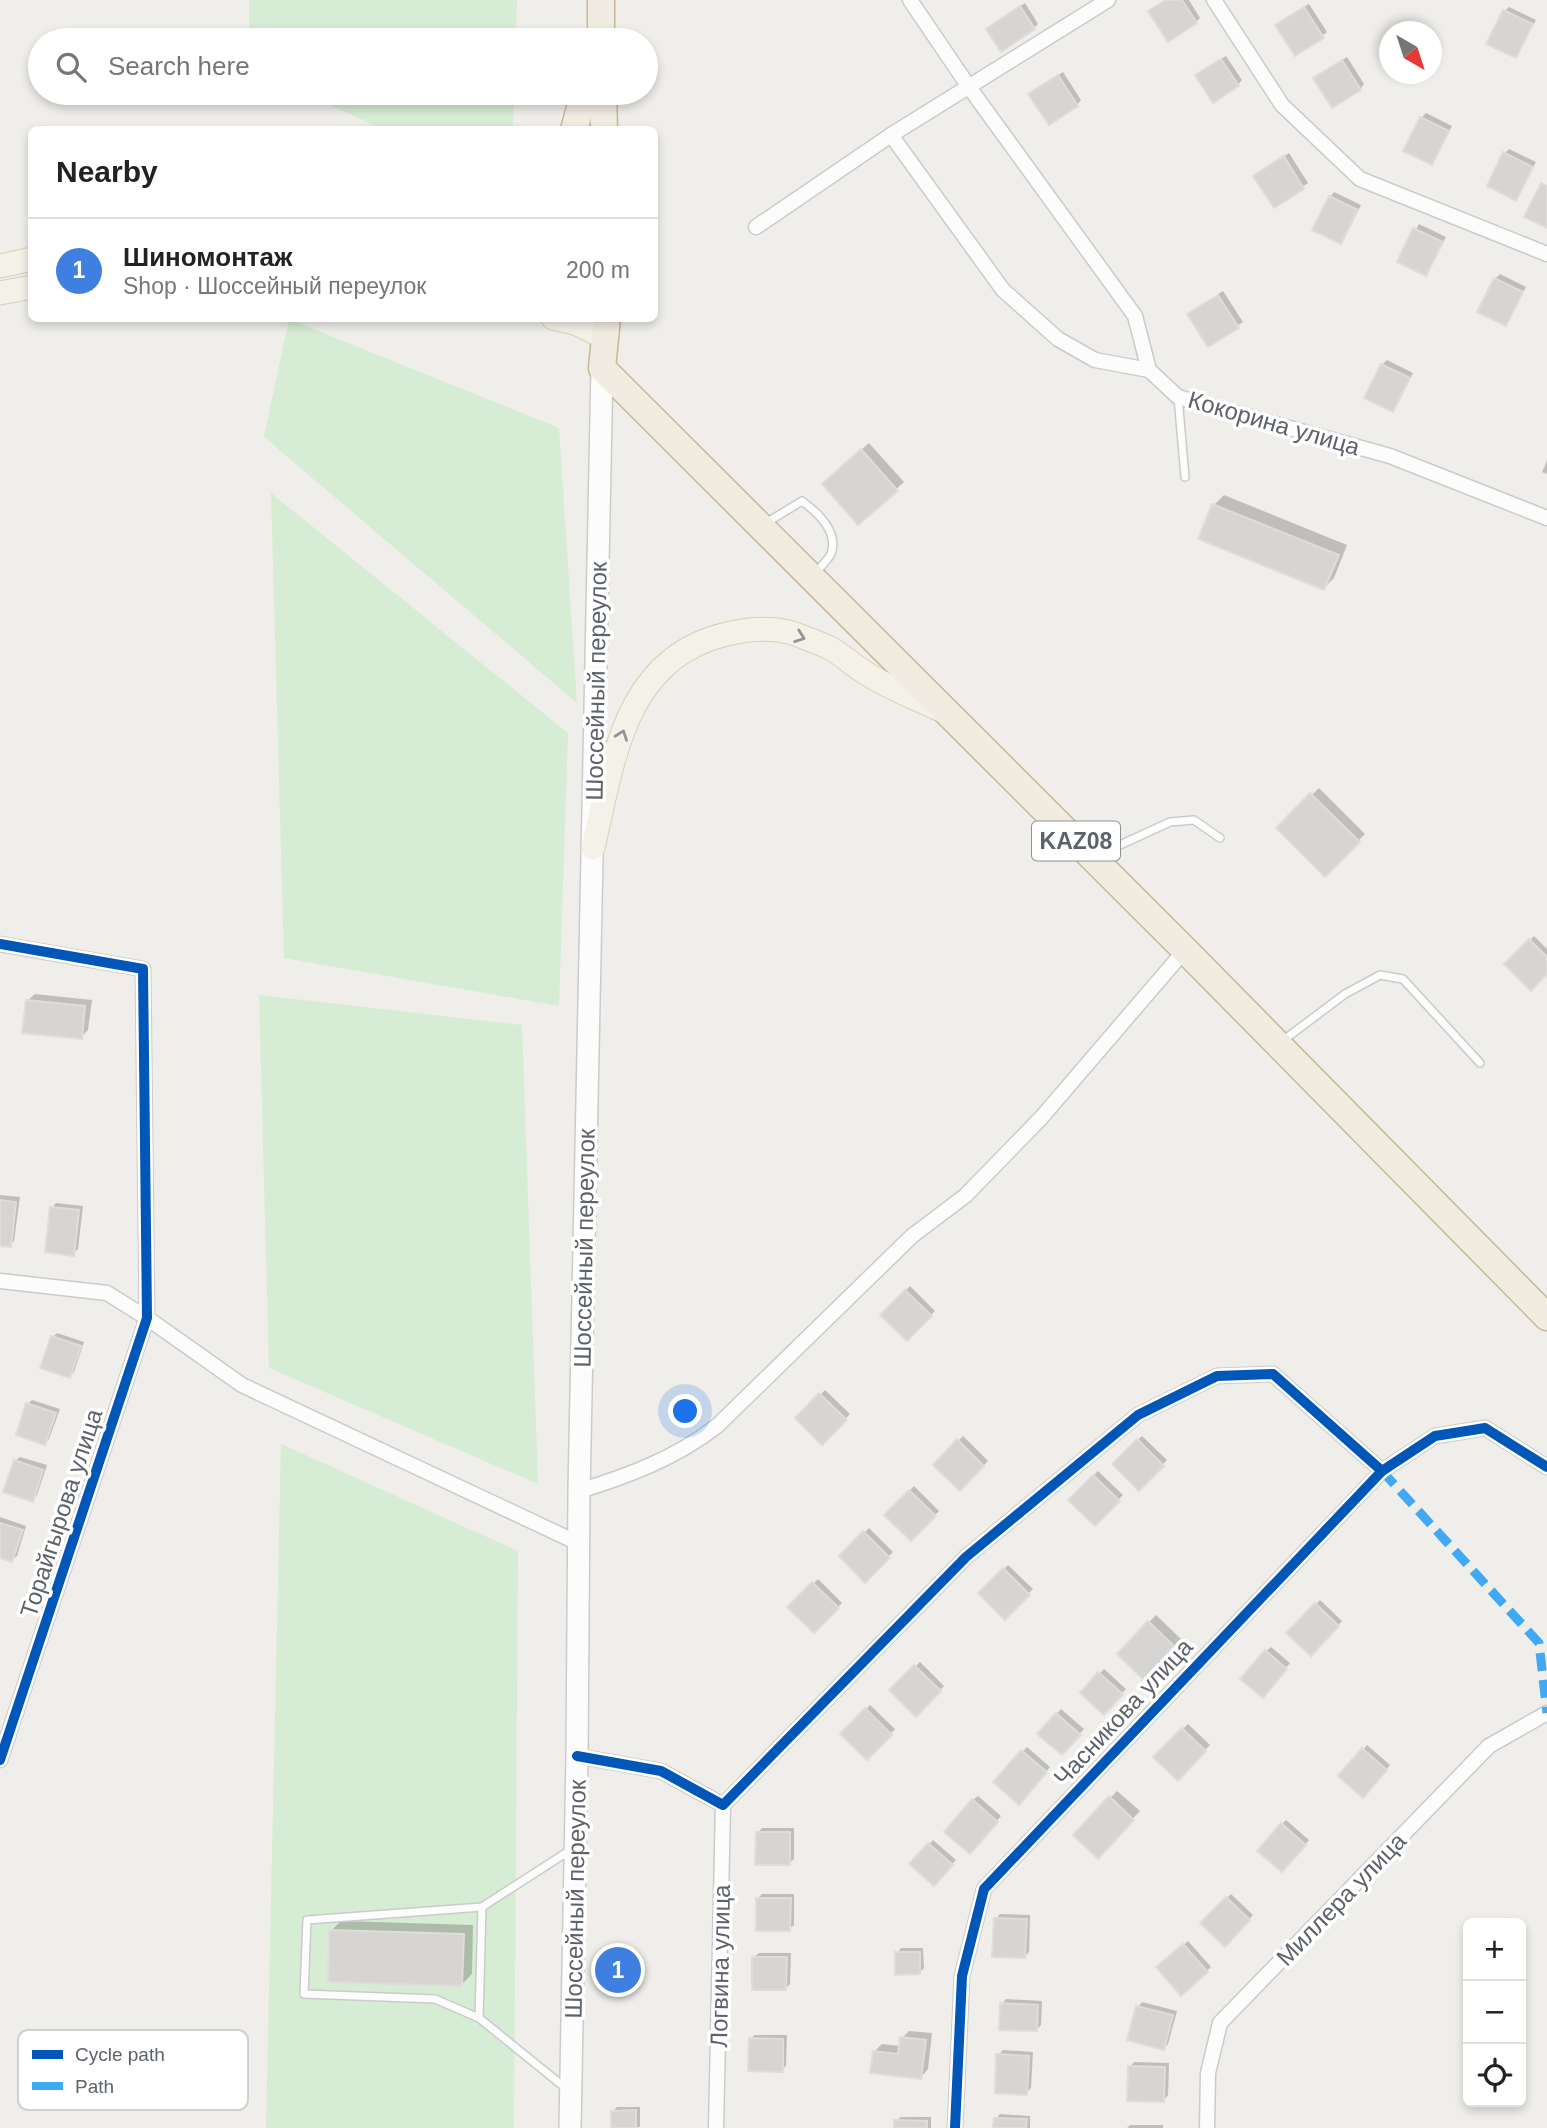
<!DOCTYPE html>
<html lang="en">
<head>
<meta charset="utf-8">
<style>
  body { margin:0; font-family:Helvetica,sans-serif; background:#f2f2f2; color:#222 }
  .controls { position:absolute; right:21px; bottom:21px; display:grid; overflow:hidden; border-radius:10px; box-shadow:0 4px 10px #0003 }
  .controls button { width:63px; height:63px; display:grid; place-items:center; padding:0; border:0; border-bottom:2px solid #e0e0e0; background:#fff; color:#222; font:35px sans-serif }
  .compass { position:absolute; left:1379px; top:21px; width:63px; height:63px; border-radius:50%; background:#fff; box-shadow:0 4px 10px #0003; rotate:141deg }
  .you { position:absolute; left:686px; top:1412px; width:24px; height:24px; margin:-18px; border:5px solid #fff; border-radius:50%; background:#1a73e8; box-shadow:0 0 0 10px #1a73e833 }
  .badge { display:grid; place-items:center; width:46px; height:46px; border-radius:50%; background:#919496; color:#fff; font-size:23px; font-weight:700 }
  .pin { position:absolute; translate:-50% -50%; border:4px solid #fff; box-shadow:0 2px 7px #0006 }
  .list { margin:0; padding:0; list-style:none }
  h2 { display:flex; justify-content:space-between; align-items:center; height:91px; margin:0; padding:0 28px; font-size:30px }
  h2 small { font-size:23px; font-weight:400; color:#767676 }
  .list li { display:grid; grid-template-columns:46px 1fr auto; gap:21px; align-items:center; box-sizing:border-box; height:105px; padding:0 28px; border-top:2px solid #e0e0e0 }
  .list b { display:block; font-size:26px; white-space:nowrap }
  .list p { margin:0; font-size:23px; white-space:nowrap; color:#767676 }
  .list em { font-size:23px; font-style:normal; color:#767676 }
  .icon { flex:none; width:38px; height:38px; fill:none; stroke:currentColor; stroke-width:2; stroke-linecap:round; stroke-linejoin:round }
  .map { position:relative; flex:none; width:1547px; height:2128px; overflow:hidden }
  .search { position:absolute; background:#fff; box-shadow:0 4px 10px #0003; left:28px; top:28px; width:630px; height:77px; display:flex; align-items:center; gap:18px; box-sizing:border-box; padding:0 24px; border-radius:38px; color:#767676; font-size:26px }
  .panel { position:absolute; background:#fff; box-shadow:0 4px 10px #0003; left:28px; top:126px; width:630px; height:196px; border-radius:10px }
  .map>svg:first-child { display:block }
  .green { fill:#d7ecd4 }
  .shadow { fill:#0003 }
  .building { fill:#d6d5d3; stroke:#deddd9; stroke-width:2 }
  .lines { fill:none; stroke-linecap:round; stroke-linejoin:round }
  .lane-casing { stroke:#cbcbcb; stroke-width:10 }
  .street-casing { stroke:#cbcbcb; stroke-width:17 }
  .secondary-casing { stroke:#cbcbcb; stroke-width:24 }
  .primary-casing { stroke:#d8cfb6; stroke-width:25 }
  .highway-casing { stroke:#c8b896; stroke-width:29 }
  .lane { stroke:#fdfcfc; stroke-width:7 }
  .street { stroke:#fdfcfc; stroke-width:14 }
  .secondary { stroke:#fdfcfc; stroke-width:21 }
  .primary { stroke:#f4f1e9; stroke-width:23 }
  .highway { stroke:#f1ece2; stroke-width:26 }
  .quiet { stroke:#3fa9f5; stroke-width:9; stroke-dasharray:18 9; stroke-linecap:butt }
  .cycleway-casing { stroke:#fff; stroke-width:15 }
  .cycleway { stroke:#0057b8; stroke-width:10 }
  .oneway { stroke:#929596 }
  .labels { text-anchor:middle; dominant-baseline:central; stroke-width:7; stroke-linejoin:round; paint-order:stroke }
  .shield { fill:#fff; stroke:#8e9296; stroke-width:2 }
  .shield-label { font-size:23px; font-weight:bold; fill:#5e6369 }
  .street-label { font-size:24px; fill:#5e6369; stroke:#fff }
  .key { fill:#fff; stroke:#cfd0d2; stroke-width:2 }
  .key-label { font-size:19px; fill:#5e6369 }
</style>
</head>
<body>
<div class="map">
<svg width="1547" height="2128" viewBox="0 0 1547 2128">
  <rect width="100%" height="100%" fill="#efeeea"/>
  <g class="green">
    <polygon points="249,0 517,0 516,40 249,40"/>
    <polygon points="304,93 514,93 513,129 382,129"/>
    <polygon points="289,319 559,428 577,703 264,437"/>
    <polygon points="271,493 568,733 559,1006 284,958"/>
    <polygon points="259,995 522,1025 538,1484 269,1368"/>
    <polygon points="281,1444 518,1551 514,2128 266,2128"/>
  </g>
  <g class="shadow">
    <polygon points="1166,0 1189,0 1200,18 1196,22"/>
    <polygon points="1025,3 1038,24 1034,28 992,25"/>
    <polygon points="1309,4 1327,32 1322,36 1282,21"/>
    <polygon points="1509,7 1536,20 1515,56 1505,11"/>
    <polygon points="1226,56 1242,80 1238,85 1202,71"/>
    <polygon points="1347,57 1364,84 1360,89 1320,74"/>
    <polygon points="1063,72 1081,100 1077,105 1030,94"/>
    <polygon points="1426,113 1452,126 1432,163 1421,118"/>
    <polygon points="1509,149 1536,162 1515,198 1505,153"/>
    <polygon points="1289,153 1308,183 1274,206 1260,172"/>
    <polygon points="1334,192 1361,205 1341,242 1330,197"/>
    <polygon points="1419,224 1446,237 1425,274 1399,261"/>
    <polygon points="1500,274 1526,287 1506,324 1495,279"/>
    <polygon points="1223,291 1243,322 1209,345 1194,310"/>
    <polygon points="1387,360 1413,373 1393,410 1382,365"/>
    <polygon points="869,443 904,482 858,523 831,476"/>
    <polygon points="1547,461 1547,474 1542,472"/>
    <polygon points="1224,495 1347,545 1334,578 1324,588 1200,538 1214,505"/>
    <polygon points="1319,788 1365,834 1325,874 1278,828"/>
    <polygon points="1534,936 1547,949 1547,972 1506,964"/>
    <polygon points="35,994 92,1000 88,1030 81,1037 27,1001"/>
    <polygon points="0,1195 20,1197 14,1241 10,1245 0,1244"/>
    <polygon points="56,1203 83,1206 78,1249 73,1254 52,1208"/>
    <polygon points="910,1286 935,1311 907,1339 883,1315"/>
    <polygon points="57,1333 84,1342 74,1372 70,1376 53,1337"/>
    <polygon points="825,1390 850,1414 822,1442 797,1418"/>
    <polygon points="32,1400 60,1409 49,1439 45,1443 28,1404"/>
    <polygon points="963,1436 988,1461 960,1489 935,1465"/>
    <polygon points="1142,1436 1167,1460 1139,1488 1114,1464"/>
    <polygon points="20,1457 47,1465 37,1495 32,1500 15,1461"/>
    <polygon points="1098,1471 1123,1495 1095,1524 1070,1500"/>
    <polygon points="914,1486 939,1511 911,1539 886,1515"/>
    <polygon points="0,1517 26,1526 17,1556 12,1560 0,1556"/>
    <polygon points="869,1528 893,1552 865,1580 841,1556"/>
    <polygon points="1008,1565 1033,1589 1005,1617 980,1593"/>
    <polygon points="818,1579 842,1603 814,1631 790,1607"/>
    <polygon points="1320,1600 1342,1621 1311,1654 1289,1633"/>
    <polygon points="1156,1615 1181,1639 1144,1677 1119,1654"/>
    <polygon points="1271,1647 1290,1663 1267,1691 1266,1651"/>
    <polygon points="920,1662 944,1686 916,1714 892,1690"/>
    <polygon points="1104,1669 1126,1689 1104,1713 1082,1693"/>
    <polygon points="870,1705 895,1729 867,1758 842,1734"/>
    <polygon points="1061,1709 1084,1729 1062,1753 1040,1733"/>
    <polygon points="1188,1724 1210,1745 1178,1778 1156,1757"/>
    <polygon points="1367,1745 1390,1765 1368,1791 1363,1750"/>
    <polygon points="1027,1747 1050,1767 1023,1798 995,1782"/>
    <polygon points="1117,1791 1140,1811 1098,1856 1075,1835"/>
    <polygon points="978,1796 1001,1816 974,1848 973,1800"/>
    <polygon points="1286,1820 1309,1840 1286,1866 1282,1824"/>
    <polygon points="762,1828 794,1828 794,1859 789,1863 758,1832"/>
    <polygon points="933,1840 956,1860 934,1883 912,1864"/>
    <polygon points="762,1894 794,1894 794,1925 789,1929 758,1898"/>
    <polygon points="1231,1894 1253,1915 1225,1944 1203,1923"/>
    <polygon points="1000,1914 1030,1915 1029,1952 1024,1957 996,1919"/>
    <polygon points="341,1921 473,1925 472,1974 462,1984 331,1931"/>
    <polygon points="1188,1941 1211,1967 1182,1993 1159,1967"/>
    <polygon points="901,1948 923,1948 924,1968 919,1973 897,1953"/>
    <polygon points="608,1953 630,1953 630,1973 626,1978 604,1958"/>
    <polygon points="759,1953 791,1953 790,1984 786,1988 754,1957"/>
    <polygon points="1006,1999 1042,2001 1041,2025 1037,2029 1002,2004"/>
    <polygon points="1142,2002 1177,2011 1168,2044 1164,2048 1138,2007"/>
    <polygon points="909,2031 932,2033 928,2069 921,2077 874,2052 882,2044 900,2046 902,2038"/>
    <polygon points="755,2035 787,2035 786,2066 782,2070 750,2039"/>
    <polygon points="1003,2050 1033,2052 1031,2088 1026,2093 998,2055"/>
    <polygon points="1134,2062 1169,2063 1168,2095 1164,2100 1130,2067"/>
    <polygon points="617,2107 640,2107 640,2127 613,2128 613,2111"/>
    <polygon points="1000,2114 1030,2116 1030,2128 995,2128 996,2119"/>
    <polygon points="901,2117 931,2117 931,2128 896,2128 896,2121"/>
    <polygon points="1130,2125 1163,2125 1163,2128 1127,2128"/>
  </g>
  <g class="building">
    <polygon points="1166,0 1182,0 1197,23 1168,42 1148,11"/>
    <polygon points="1020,6 1035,29 1001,52 986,29"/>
    <polygon points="1304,7 1324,38 1295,56 1275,25"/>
    <polygon points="1503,10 1533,24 1516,58 1486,44"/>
    <polygon points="1221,59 1239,86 1213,103 1195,75"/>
    <polygon points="1342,60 1361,90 1332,108 1313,78"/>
    <polygon points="1058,75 1078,106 1049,125 1028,94"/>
    <polygon points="1420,117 1449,131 1432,165 1403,151"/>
    <polygon points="1503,152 1533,167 1516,201 1487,186"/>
    <polygon points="1284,156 1304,189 1274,208 1253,176"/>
    <polygon points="1541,183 1547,186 1547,228 1524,217"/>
    <polygon points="1329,196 1358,210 1341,244 1312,230"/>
    <polygon points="1413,228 1443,242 1426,276 1397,262"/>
    <polygon points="1494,278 1523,292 1506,326 1477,312"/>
    <polygon points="1218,295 1239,328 1208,347 1187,314"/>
    <polygon points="1381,364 1410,378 1393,412 1364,398"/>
    <polygon points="861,449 898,491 858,525 822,484"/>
    <polygon points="1212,504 1339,555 1324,590 1198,539"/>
    <polygon points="1310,793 1360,842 1325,877 1276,828"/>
    <polygon points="1529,939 1547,957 1547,974 1531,991 1504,964"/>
    <polygon points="26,1000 85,1006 82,1039 22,1033"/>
    <polygon points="0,1200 16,1202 11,1247 0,1246"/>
    <polygon points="50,1207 79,1210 74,1256 45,1252"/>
    <polygon points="905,1290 932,1316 907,1341 880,1315"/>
    <polygon points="51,1336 81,1346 70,1378 40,1368"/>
    <polygon points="819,1393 847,1420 822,1445 795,1418"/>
    <polygon points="26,1403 56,1413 45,1445 16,1435"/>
    <polygon points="957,1439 984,1466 960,1491 933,1465"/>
    <polygon points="1137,1439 1164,1466 1139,1491 1112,1464"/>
    <polygon points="14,1460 43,1470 33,1502 3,1492"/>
    <polygon points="1093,1475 1120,1501 1095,1526 1068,1500"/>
    <polygon points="909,1490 936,1516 911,1541 884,1515"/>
    <polygon points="0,1523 23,1530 12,1562 0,1558"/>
    <polygon points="863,1531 890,1558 865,1583 839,1556"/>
    <polygon points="1003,1568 1030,1595 1005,1620 978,1593"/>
    <polygon points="812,1582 839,1608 814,1633 787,1607"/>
    <polygon points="1315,1603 1339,1626 1311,1656 1286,1633"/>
    <polygon points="1148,1621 1175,1647 1144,1680 1117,1654"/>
    <polygon points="1265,1650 1287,1669 1263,1698 1240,1679"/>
    <polygon points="914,1665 941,1691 916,1717 889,1690"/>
    <polygon points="1098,1672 1123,1694 1104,1715 1080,1693"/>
    <polygon points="865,1708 892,1735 867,1760 840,1734"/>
    <polygon points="1056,1713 1081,1735 1062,1755 1037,1734"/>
    <polygon points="1182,1728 1206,1751 1178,1781 1153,1757"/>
    <polygon points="1362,1748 1387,1770 1363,1798 1338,1776"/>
    <polygon points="1021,1750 1047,1772 1019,1805 993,1782"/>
    <polygon points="1109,1796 1134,1820 1098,1859 1073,1835"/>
    <polygon points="972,1799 998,1822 970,1854 944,1832"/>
    <polygon points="1281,1823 1306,1845 1282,1872 1257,1851"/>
    <polygon points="756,1832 790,1832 790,1865 755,1865"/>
    <polygon points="928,1843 953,1865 934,1886 909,1864"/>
    <polygon points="1226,1897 1250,1920 1225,1947 1200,1923"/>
    <polygon points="756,1898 791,1898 790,1931 756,1931"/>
    <polygon points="994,1918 1027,1919 1025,1958 992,1957"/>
    <polygon points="329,1930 464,1934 462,1986 328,1982"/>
    <polygon points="1183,1944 1208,1972 1181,1996 1156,1967"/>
    <polygon points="895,1952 920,1952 920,1974 895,1975"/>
    <polygon points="602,1957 627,1957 627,1979 602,1980"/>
    <polygon points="752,1957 787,1957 786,1990 752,1990"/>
    <polygon points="1000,2003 1038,2005 1037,2031 999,2030"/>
    <polygon points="1136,2006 1173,2015 1164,2050 1127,2040"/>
    <polygon points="900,2037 926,2040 921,2079 870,2073 873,2051 898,2054"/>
    <polygon points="749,2038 783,2039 783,2072 748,2071"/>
    <polygon points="996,2054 1029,2056 1027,2095 995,2093"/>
    <polygon points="1128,2066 1165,2067 1164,2102 1127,2101"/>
    <polygon points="636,2110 636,2128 611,2128 611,2111"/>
    <polygon points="994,2118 1027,2119 1026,2128 993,2128"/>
    <polygon points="894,2120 927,2121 927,2128 894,2128"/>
  </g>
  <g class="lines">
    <g class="lane-casing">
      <g id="lane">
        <polyline points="1178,397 1185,477"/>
        <path d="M766,523l36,-22c15,11 37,31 29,53 -3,6 -11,13 -15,18"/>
        <polyline points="1096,856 1170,822 1194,820 1220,838"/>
        <polyline points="1281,1042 1345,994 1380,975 1403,979 1480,1063"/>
        <polyline points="479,2018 482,1907"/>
        <polyline points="568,2090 479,2018 435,1999 304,1994 307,1920 482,1907 572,1849"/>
      </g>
    </g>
    <g class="street-casing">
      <g id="street">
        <polyline points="910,0 969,87 1135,316 1149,370 1178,397 1390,456 1547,518"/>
        <polyline points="1214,0 1282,105 1360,179 1547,254"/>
        <polyline points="891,135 1003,290 1058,339 1095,360 1149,370"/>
        <polyline points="756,227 891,135 1108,0"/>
        <polyline points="0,944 143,969 147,1318 0,1760"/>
        <polyline points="0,1281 107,1293 147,1318 242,1385 578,1543"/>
        <path d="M579,1491c49,-15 97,-33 138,-65l195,-190 53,-40 76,-78 144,-168"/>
        <polyline points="577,1756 661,1771 723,1805 966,1557 1138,1415 1217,1376 1273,1374 1382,1471"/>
        <polyline points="716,2128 723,1805"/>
        <polyline points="955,2128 962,1976 984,1889 1382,1471 1435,1436 1485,1428 1547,1467"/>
        <polyline points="1207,2128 1208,2073 1220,2023 1489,1746 1547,1713"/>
      </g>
    </g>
    <g class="secondary-casing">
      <polyline id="secondary" points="570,2128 577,1756 579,1491 602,368"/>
    </g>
    <g class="primary-casing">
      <g id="primary">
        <polyline points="0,266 32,259"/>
        <polyline points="0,293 32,287"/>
        <polyline points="553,318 575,323 606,338"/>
        <path d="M593,848c20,-86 31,-191 134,-214 21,-5 47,-7 68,0 11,4 24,9 35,14 14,8 25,19 39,27 22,14 48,24 72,35"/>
      </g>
    </g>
    <g class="highway-casing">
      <g id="highway">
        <polyline points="601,0 601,40"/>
        <polyline points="603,93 604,130"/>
        <polyline points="574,130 584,93"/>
        <polyline points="607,318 602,368 1185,950 1547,1317"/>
      </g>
    </g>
    <use href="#lane" class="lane"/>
    <use href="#street" class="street"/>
    <use href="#secondary" class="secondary"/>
    <use href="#primary" class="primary"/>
    <use href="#highway" class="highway"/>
    <polyline class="quiet" points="1382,1471 1539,1643 1547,1713"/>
    <g class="cycleway-casing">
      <g id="cycleway">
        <polyline points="0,944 143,969 147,1318 0,1760"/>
        <polyline points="577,1756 661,1771 723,1805 966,1557 1138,1415 1217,1376 1273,1374 1382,1471"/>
        <polyline points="955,2128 962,1976 984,1889 1382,1471 1435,1436 1485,1428 1547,1467"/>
      </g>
    </g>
    <use href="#cycleway" class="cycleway"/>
  </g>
  <defs><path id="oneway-chevron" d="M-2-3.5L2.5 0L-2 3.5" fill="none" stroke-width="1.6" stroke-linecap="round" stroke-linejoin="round" transform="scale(1.75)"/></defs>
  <g class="oneway">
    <use href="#oneway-chevron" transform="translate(800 637) rotate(20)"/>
    <use href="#oneway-chevron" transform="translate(622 735) rotate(-70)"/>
  </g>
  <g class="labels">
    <rect class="shield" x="1032" y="821.5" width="88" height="39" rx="5"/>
    <g class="shield-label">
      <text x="1076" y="841">KAZ08</text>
    </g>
    <g class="street-label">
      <text transform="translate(1274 423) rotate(16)">Кокорина улица</text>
      <text transform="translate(596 681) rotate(-89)">Шоссейный переулок</text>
      <text transform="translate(584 1248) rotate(-89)">Шоссейный переулок</text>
      <text transform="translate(61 1513) rotate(-72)">Торайгырова улица</text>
      <text transform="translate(1123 1712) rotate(-47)">Часникова улица</text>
      <text transform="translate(575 1899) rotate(-89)">Шоссейный переулок</text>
      <text transform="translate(1341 1899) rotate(-46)">Миллера улица</text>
      <text transform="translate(720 1966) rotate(-89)">Логвина улица</text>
    </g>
  </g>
  <rect x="18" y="2030" width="230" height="80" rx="10" class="key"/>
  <rect x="32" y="2050" width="31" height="9" fill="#0057b8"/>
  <rect x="32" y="2082" width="31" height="8" fill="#3fa9f5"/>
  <g class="key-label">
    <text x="75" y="2061">Cycle path</text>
    <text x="75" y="2093">Path</text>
  </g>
</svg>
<div class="controls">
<button>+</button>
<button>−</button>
<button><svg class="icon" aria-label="locate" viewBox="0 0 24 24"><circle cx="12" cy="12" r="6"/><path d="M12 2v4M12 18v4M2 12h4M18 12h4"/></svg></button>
</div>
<svg class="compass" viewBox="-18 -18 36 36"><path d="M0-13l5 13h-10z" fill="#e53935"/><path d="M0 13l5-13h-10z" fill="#767676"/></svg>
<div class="you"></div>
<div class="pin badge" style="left:618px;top:1970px;background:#3f7fe0">1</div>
<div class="search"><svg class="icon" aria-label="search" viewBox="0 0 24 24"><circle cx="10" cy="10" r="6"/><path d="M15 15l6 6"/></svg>Search here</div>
<section class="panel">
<h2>Nearby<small></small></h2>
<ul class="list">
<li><span class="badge" style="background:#3f7fe0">1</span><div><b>Шиномонтаж</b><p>Shop · Шоссейный переулок</p></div><em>200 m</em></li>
</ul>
</section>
</div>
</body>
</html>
